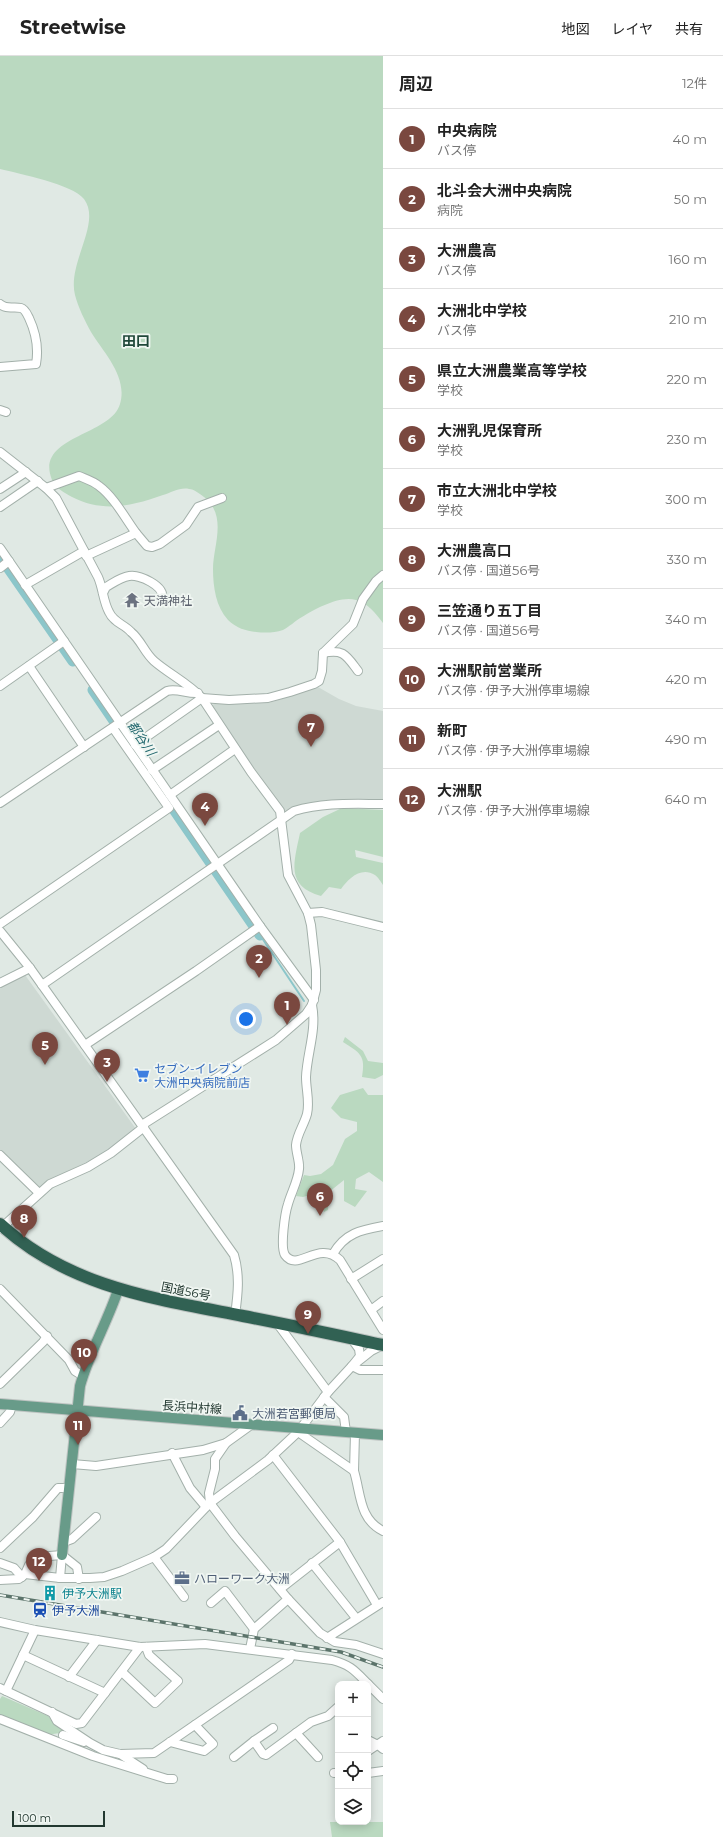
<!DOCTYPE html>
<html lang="ja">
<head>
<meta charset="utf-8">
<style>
  body { margin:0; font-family:Montserrat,"Noto Sans JP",sans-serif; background:#f6f6f6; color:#222 }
  .controls { position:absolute; right:12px; bottom:12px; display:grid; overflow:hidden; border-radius:8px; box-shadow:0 2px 10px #0003 }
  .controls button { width:36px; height:36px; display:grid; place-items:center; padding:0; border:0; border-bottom:1px solid #e0e0e0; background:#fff; color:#222; font:20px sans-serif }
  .scale { position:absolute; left:12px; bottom:10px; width:93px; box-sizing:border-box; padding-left:4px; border:2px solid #223830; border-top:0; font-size:11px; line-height:14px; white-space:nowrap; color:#223830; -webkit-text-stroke:3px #f0f6f2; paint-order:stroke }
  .you { position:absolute; left:246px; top:963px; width:14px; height:14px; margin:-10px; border:3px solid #fff; border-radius:50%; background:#1a73e8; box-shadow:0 0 0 6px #1a73e833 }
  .badge { display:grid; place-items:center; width:26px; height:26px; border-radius:50%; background:#7a483f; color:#fff; font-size:13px; font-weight:700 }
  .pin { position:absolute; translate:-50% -33px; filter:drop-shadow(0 1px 2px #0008) }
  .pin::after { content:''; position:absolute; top:21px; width:14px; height:12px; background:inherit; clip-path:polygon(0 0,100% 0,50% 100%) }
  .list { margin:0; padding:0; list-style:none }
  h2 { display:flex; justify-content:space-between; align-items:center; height:52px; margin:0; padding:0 16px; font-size:17px }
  h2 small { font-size:13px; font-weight:400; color:#767676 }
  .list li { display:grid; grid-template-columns:26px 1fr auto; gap:12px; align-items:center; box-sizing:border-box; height:60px; padding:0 16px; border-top:1px solid #e0e0e0 }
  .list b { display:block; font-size:15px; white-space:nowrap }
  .list p { margin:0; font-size:13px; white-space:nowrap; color:#767676 }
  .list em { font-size:13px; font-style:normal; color:#767676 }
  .icon { flex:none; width:22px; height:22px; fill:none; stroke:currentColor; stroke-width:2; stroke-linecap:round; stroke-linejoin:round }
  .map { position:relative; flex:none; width:383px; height:1781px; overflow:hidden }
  header { display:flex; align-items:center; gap:24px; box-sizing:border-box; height:56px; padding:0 20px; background:#fff; border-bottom:1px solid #e0e0e0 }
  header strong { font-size:19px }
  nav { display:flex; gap:22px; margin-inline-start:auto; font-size:14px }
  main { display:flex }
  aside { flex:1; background:#fff }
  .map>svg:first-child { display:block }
  .built { fill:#ced9d3 }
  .green { fill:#bad9c0 }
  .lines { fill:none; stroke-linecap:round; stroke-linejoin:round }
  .stream { stroke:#8cc6ca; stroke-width:2 }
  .river { stroke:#8cc6ca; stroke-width:11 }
  .minor-casing { stroke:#a3b0aa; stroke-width:10 }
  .major-casing { stroke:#bdc3c1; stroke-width:12 }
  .highway-casing { stroke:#bdc3c1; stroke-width:14 }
  .minor { stroke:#fff; stroke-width:8 }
  .major { stroke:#689b89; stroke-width:10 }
  .highway { stroke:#316153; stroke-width:12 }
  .rail-casing { stroke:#5c746b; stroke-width:3.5 }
  .rail { stroke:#f0f6f2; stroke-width:2; stroke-dasharray:6; stroke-linecap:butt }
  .labels { text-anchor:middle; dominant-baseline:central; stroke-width:3.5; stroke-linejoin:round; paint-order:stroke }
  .worship-label { font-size:12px; fill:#5b616d; stroke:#f0f6f2; text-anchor:start }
  .shop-label { font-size:12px; fill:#366cbe; stroke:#f0f6f2; text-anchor:start }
  .street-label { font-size:12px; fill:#223830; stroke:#f0f6f2 }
  .service-label { font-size:12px; fill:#4e5e75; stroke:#f0f6f2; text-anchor:start }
  .culture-label { font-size:12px; fill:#0d838f; stroke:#f0f6f2; text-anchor:start }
  .transit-label { font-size:12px; fill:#164399; stroke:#f0f6f2; text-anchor:start }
  .water-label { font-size:13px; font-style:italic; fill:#22686e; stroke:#f0f6f2 }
  .quarter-label { font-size:14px; font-weight:bold; fill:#20483a; stroke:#f0f6f2 }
</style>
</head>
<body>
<header>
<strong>Streetwise</strong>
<nav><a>地図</a><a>レイヤ</a><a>共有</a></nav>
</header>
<main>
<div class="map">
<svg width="383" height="1781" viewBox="0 0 383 1781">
  <rect width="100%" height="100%" fill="#e0e9e4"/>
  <g class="built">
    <polygon points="318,631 339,643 356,650 383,655 383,746 302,749 283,756 211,650 214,648 269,647"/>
    <polygon points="25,919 136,1073 136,1075 101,1099 52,1123 38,1133 0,1096 0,932"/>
  </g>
  <g class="green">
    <path d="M0,0h383v567c-7,-9 -15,-20 -27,-23 -16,-5 -41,9 -54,17 -7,4 -13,10 -19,13 -9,3 -18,3 -27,2 -10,-1 -20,-4 -28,-12 -12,-13 -15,-33 -15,-51 0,-23 15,-53 -9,-72 -4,-3 -10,-8 -15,-8 -9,-2 -18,4 -26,6 -31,11 -60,18 -91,2 -7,-4 -17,-9 -20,-17 -18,-44 59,-44 68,-76 8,-27 -16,-51 -29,-72 -6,-11 -13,-25 -16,-37 -8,-32 27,-72 9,-96 -12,-15 -64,-25 -84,-30z"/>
    <path d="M342,752l41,2v47l-28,-7 1,7 27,6v22c-2,-3 -5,-8 -8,-10 -14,-9 -27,4 -34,14l-12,-2 -8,9c-36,-10 -27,-34 -21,-63l23,-16z"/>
    <path d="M345,981l18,14 5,10 15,2v12l-8,4 -13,-2c4,-22 -2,-24 -19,-35z"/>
    <polygon points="363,1032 368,1039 383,1039 383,1126 369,1116 356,1123 355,1133 367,1135 355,1151 344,1145 344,1124 329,1136 328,1154 324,1156 317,1137 303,1141 296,1140 304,1119 310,1120 321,1118 333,1109 345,1083 357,1075 357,1066 341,1062 331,1052 340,1039"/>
    <polygon points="2,1640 48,1660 56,1670 67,1676 46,1679 0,1661 0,1643"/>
    <polygon points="330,1766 383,1766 383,1781 332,1781"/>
  </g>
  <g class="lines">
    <polyline class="stream" points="260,879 304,945"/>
    <g class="river">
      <polyline points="0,500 73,605"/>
      <polyline points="93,634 153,722"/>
      <polyline points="164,739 260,879"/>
    </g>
    <g class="minor-casing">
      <g id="minor">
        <path d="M0,248c7,6 13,2 21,4 4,1 6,6 8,10 7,15 10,29 7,46l-36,3"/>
        <polyline points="0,354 6,356"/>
        <path d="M0,396l46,36 10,10 42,79c5,11 5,24 11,35 5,11 15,12 22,20 10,8 13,20 23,29 15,13 34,22 48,37l49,74 29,39 8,64 20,38 3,12 5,45v20l-4,15 -6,9 -30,26 -134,85"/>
        <path d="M46,432l33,-12c7,3 14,5 20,10 15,11 26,32 37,47"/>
        <polyline points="0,433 26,416"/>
        <polyline points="0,451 38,425"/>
        <polyline points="0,492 260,870 314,944"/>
        <polyline points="86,500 136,477 147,490 152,491 160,488 186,469 198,451 222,442"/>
        <polyline points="0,512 9,505"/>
        <polyline points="25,529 84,495"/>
        <path d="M103,537l3,-6c7,-4 15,-10 23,-11 10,-2 36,10 33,22"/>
        <path d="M323,597c21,-4 23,2 35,18"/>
        <polyline points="29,610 84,691"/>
        <polyline points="0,630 64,585"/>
        <polyline points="135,689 202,642 229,644 268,642 290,636 314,628 319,625 322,615 323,597 353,568 363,543 376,525 383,519"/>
        <polyline points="152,714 219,669"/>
        <polyline points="170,739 235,693"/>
        <path d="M0,747l167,-112c10,-3 20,3 31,2"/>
        <polyline points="308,857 322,856 383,871"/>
        <polyline points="0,868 169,752 113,672"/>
        <path d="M0,875l30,37 204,287c6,20 4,39 1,60"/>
        <polyline points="0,927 30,912"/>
        <path d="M42,929l252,-174c30,-9 59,-7 89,-7"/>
        <path d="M312,949c5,25 -5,48 -6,72 0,13 4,25 1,37 -3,11 -10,20 -11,31 0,8 4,17 3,24 -1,12 -8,24 -11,35 -3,9 -8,43 -3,51 13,18 33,-16 55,5l43,70"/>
        <polyline points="85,989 196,915 260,870"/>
        <polyline points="0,1099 39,1137"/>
        <polyline points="0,1173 50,1128 88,1111 111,1097 144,1071"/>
        <path d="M333,1198c12,-21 28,-24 50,-28"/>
        <polyline points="351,1223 383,1203"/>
        <polyline points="0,1233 69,1304 75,1315 83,1320"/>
        <polyline points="371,1254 383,1245"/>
        <polyline points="277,1267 328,1336"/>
        <polyline points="383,1289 371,1295 352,1310 360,1314 383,1314"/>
        <polyline points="0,1328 43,1286 47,1280"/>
        <polyline points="324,1341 344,1361 346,1376"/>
        <polyline points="0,1367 10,1356 12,1349"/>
        <path d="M298,1376l56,39c7,23 5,48 29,60"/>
        <polyline points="226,1387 215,1403 215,1413 209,1437 210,1447 235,1480 288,1543 320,1577 335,1586 356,1589 383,1598"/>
        <polyline points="172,1397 190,1432 206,1451"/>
        <polyline points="273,1399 340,1486 377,1549"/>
        <polyline points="72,1408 96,1410 203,1394 226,1387 251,1369"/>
        <polyline points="354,1415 355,1377"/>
        <polyline points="64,1486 72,1483 96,1461"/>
        <polyline points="0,1492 33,1461 58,1432 69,1432"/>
        <polyline points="154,1501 184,1541"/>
        <polyline points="0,1507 14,1512 22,1521"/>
        <polyline points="312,1507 356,1562"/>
        <polyline points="25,1518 60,1522 90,1522 104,1521 122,1515 154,1501 166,1493 210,1447 268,1404 298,1376 328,1336 352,1310 360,1300 359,1293 351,1282"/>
        <polyline points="60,1522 62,1499"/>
        <polyline points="0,1524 19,1523 25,1518 29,1509 37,1501 62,1499 77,1511 79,1523"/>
        <polyline points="280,1533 340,1486"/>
        <polyline points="211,1547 225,1535 254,1573"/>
        <path d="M0,1566l35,8 105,17 65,-3 127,16c19,5 23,11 36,24"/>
        <polyline points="327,1582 383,1546"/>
        <polyline points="250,1593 254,1573 288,1543"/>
        <polyline points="23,1599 105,1637"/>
        <polyline points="122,1616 155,1647 178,1625 149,1599 146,1591"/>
        <polyline points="69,1621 97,1584"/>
        <polyline points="368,1628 383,1643"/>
        <polyline points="0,1632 76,1668 82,1667 140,1591"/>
        <polyline points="6,1635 35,1574"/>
        <polyline points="52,1656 57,1665 90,1687 103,1694 120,1698 154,1697 289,1604 292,1598"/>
        <polyline points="0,1663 93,1700 167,1723 173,1723"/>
        <polyline points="296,1677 318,1701"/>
        <polyline points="63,1679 84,1686"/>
        <polyline points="368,1684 378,1689 383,1693"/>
        <polyline points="254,1685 273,1672"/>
        <polyline points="170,1686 204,1695 213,1688 195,1669"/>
        <polyline points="368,1695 383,1685"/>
        <polyline points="120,1698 143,1713"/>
        <polyline points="234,1701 254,1685 263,1698 266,1699 311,1666 328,1660 338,1651"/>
        <polyline points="334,1717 338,1717"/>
        <polyline points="368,1717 383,1715"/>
      </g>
    </g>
    <g class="major-casing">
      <g id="major">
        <polyline points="0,1348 383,1379"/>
        <path d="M62,1499l18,-169c9,-33 27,-63 38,-96"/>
      </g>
    </g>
    <g class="highway-casing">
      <path id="highway" d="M0,1168c68,63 156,75 243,92 47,9 93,19 140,29"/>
    </g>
    <use href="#minor" class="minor"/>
    <use href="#major" class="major"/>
    <use href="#highway" class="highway"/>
    <g class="rail-casing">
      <polyline id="rail" points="0,1539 341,1596 383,1611"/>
    </g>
    <use href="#rail" class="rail"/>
  </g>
  <defs>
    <g id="temple-bare" transform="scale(1.2)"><path d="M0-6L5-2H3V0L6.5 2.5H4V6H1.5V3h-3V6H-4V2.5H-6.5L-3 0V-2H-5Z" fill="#6b7280" stroke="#f0f6f2" stroke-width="2.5" paint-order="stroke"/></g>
    <g id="supermarket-bare" transform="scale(1.2)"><path d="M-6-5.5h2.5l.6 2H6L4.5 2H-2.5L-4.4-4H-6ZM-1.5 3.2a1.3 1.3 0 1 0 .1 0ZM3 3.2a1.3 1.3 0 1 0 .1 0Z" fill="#3f7fe0" stroke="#f0f6f2" stroke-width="2.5" paint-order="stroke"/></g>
    <g id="civic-bare" transform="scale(1.2)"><path d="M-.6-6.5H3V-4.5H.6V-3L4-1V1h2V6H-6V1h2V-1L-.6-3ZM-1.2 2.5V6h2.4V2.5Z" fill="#5c6f8a" stroke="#f0f6f2" stroke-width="2.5" paint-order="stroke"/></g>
    <g id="office-bare" transform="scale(1.2)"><path d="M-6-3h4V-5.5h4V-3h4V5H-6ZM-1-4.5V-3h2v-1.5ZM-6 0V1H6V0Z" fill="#5c6f8a" stroke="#f0f6f2" stroke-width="2.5" paint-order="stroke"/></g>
    <g id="building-bare" transform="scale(1.2)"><path d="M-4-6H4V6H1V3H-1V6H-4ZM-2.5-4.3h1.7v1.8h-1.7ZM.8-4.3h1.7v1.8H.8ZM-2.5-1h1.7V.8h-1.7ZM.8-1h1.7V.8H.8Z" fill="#0f9aa8" stroke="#f0f6f2" stroke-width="2.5" paint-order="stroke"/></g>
    <g id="station-bare" transform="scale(1.2)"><path d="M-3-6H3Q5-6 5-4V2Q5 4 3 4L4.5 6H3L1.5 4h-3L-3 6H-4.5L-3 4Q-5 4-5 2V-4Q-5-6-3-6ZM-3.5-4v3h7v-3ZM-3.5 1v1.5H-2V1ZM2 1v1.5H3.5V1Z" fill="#1a4fb4" stroke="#f0f6f2" stroke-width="2.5" paint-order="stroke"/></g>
  </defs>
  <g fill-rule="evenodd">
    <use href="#temple-bare" x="132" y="544"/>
    <use href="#supermarket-bare" x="142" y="1019"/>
    <use href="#civic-bare" x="240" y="1357"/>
    <use href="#office-bare" x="182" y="1522"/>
    <use href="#building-bare" x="50" y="1537"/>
    <use href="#station-bare" x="40" y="1554"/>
  </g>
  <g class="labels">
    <g class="worship-label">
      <text x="144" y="544">天満神社</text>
    </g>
    <g class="shop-label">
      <text x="154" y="1012">セブン-イレブン<tspan x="154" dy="14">大洲中央病院前店</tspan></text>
    </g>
    <g class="street-label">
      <text transform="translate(186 1235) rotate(11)">国道56号</text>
      <text transform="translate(192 1351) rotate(4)">長浜中村線</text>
    </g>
    <g class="service-label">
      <text x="252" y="1357">大洲若宮郵便局</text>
      <text x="194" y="1522">ハローワーク大洲</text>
    </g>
    <g class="culture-label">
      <text x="62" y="1537">伊予大洲駅</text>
    </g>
    <g class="transit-label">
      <text x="52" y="1554">伊予大洲</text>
    </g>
    <g class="water-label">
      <text transform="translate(142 682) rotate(56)">都谷川</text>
    </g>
    <g class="quarter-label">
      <text x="136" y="285">田口</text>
    </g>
  </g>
</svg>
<div class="controls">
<button>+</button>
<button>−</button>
<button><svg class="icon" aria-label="locate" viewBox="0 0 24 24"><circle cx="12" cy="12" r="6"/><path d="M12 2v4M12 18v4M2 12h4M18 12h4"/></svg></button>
<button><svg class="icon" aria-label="layers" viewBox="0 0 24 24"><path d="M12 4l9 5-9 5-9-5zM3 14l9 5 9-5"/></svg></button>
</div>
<div class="scale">100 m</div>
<div class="you"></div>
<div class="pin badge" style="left:287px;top:969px">1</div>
<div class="pin badge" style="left:259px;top:922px">2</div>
<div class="pin badge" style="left:107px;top:1026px">3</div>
<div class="pin badge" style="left:205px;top:770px">4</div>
<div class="pin badge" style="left:45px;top:1009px">5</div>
<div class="pin badge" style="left:320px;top:1160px">6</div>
<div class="pin badge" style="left:311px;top:691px">7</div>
<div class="pin badge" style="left:24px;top:1182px">8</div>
<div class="pin badge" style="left:308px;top:1278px">9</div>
<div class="pin badge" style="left:84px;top:1316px">10</div>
<div class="pin badge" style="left:78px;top:1389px">11</div>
<div class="pin badge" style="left:39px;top:1525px">12</div>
</div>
<aside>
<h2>周辺<small>12件</small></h2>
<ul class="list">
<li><span class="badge">1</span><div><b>中央病院</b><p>バス停</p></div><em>40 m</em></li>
<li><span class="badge">2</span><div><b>北斗会大洲中央病院</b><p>病院</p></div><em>50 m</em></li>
<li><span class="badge">3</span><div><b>大洲農高</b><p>バス停</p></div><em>160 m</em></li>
<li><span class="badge">4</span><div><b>大洲北中学校</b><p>バス停</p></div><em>210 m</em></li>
<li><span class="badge">5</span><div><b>県立大洲農業高等学校</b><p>学校</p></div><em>220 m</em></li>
<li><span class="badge">6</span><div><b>大洲乳児保育所</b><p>学校</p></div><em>230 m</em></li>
<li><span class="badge">7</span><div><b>市立大洲北中学校</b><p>学校</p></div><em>300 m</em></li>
<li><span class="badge">8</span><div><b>大洲農高口</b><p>バス停 · 国道56号</p></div><em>330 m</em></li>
<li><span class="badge">9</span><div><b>三笠通り五丁目</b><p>バス停 · 国道56号</p></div><em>340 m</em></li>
<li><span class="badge">10</span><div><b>大洲駅前営業所</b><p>バス停 · 伊予大洲停車場線</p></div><em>420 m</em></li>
<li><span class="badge">11</span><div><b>新町</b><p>バス停 · 伊予大洲停車場線</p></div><em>490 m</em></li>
<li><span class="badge">12</span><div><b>大洲駅</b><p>バス停 · 伊予大洲停車場線</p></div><em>640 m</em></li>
</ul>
</aside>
</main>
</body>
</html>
